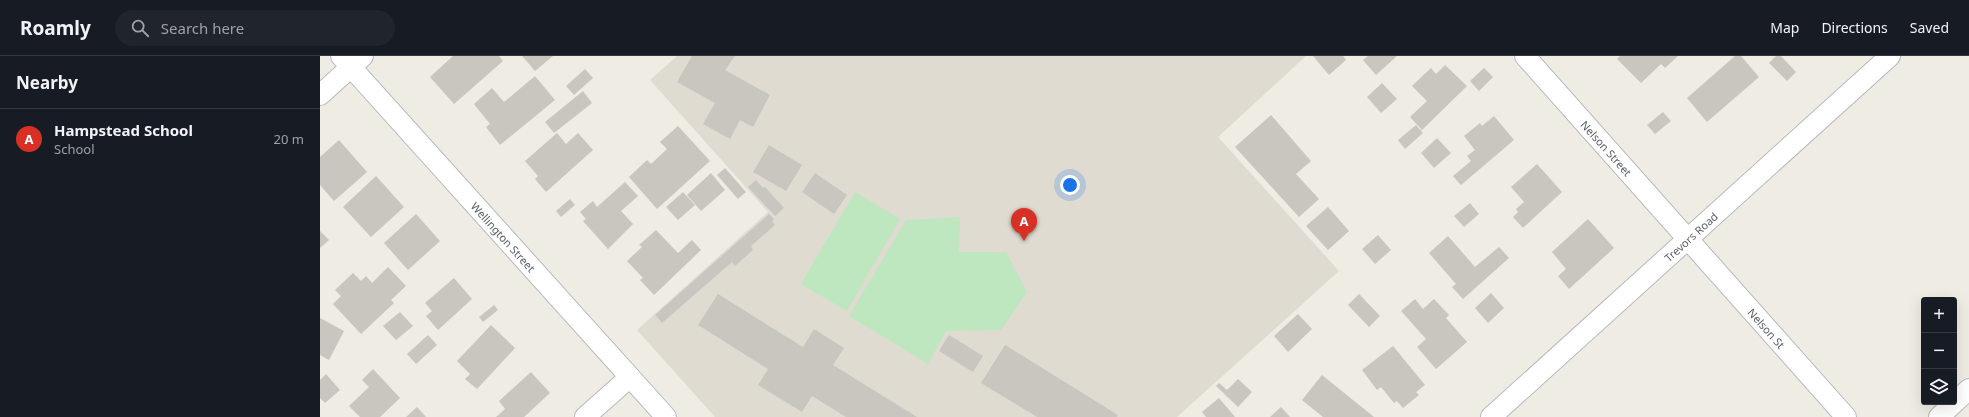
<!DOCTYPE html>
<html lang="en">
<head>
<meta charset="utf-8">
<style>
  body { margin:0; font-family:"Noto Sans",sans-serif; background:#20242c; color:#f1f3f6 }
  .controls { position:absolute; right:12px; bottom:12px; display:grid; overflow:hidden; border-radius:4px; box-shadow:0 4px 16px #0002 }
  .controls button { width:36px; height:36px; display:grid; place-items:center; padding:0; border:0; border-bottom:1px solid #363941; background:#171b24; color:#f1f3f6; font:20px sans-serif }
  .you { position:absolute; left:750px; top:129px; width:14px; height:14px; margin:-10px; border:3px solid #fff; border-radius:50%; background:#1a73e8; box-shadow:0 0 0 6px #1a73e833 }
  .badge { display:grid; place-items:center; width:26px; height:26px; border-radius:50%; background:#d93025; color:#fff; font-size:13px; font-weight:700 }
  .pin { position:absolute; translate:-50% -33px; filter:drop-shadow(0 1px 2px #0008) }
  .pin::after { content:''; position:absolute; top:21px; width:14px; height:12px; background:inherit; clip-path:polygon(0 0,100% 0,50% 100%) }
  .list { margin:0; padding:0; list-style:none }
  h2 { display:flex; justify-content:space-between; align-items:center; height:52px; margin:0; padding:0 16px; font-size:17px }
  h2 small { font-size:13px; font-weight:400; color:#9ea1a6 }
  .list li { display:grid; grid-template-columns:26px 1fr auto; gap:12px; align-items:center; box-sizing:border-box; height:60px; padding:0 16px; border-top:1px solid #363941 }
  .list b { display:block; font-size:15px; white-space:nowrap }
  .list p { margin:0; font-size:13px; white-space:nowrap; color:#9ea1a6 }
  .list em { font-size:13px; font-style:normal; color:#9ea1a6 }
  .icon { flex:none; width:22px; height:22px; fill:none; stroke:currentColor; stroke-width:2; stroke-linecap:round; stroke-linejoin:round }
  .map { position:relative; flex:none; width:1649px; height:361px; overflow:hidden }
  header { display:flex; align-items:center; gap:24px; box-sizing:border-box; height:56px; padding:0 20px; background:#171b24; border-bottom:1px solid #363941 }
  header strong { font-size:19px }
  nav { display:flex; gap:22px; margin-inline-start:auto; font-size:14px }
  .search { width:280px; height:36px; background:#20242c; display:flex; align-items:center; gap:10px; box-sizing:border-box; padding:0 14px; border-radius:22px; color:#9ea1a6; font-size:15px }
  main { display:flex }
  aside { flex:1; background:#171b24 }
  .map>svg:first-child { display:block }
  .education { fill:#dfdbd1 }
  .green { fill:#bee7bf }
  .building { fill:#c9c6c0 }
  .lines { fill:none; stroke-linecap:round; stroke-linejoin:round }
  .minor-casing { stroke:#b6b9be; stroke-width:22 }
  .minor { stroke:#fff; stroke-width:20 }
  .labels { text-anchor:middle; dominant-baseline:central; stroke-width:4; stroke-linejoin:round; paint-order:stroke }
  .street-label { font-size:11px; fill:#5b5f64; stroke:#fff }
</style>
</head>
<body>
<header>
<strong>Roamly</strong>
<div class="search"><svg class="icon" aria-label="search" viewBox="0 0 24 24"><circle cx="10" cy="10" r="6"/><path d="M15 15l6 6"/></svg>Search here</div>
<nav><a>Map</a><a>Directions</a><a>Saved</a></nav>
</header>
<main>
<aside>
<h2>Nearby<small></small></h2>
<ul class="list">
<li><span class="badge">A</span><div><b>Hampstead School</b><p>School</p></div><em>20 m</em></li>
</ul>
</aside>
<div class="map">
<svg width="1649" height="361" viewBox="0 0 1649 361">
  <rect width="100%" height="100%" fill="#efece3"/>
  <polygon class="education" points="357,0 986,0 898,81 1019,215 857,361 395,361 317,274 448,156 330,24"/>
  <g class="green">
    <polygon points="535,136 580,163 527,255 481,228"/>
    <polygon points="640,161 639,196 686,196 707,236 681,274 626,275 608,308 529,260 586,164"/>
  </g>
  <g class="building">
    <polygon points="133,0 179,0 183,5 134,48 110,21"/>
    <polygon points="202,0 233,0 215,15"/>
    <polygon points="372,0 415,0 405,14 450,39 433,71 420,64 410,83 383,68 395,47 357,26"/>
    <polygon points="993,0 1023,0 1026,4 1009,19"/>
    <polygon points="1048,0 1077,0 1056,19 1043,4"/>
    <polygon points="1300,0 1358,0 1345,12 1341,8 1321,27 1297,3"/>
    <polygon points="1415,0 1421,0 1439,21 1387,66 1367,42"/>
    <polygon points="1456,0 1461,0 1476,16 1467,25 1449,7"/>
    <polygon points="1125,9 1147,30 1102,74 1090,61 1107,45 1092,30 1111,12 1116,18"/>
    <polygon points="1164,12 1173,21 1159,35 1150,25"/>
    <polygon points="265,13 273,22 254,39 246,30"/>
    <polygon points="215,20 235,44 180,89 166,71 170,68 154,48 172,32 184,46"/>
    <polygon points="1062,27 1077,43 1061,57 1047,41"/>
    <polygon points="263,35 272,47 234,77 225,66"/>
    <polygon points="1343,56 1351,65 1335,78 1327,69"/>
    <polygon points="951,59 991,105 976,118 999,143 979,161 915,91"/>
    <polygon points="1174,60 1194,84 1141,129 1133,120 1151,105 1147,100 1155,94 1144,80 1160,67 1162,70"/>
    <polygon points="1096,69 1103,77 1085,93 1078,84"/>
    <polygon points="358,70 390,105 337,153 309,121 327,104 331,108 347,93 340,86"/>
    <polygon points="237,77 246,88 258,77 273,94 226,136 215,123 218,120 205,105"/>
    <polygon points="1117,82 1131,97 1114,112 1101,97"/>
    <polygon points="19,84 47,116 14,145 0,129 0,101"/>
    <polygon points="449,89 482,109 466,135 433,116"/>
    <polygon points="1217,108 1242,136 1203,172 1193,161 1198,156 1196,153 1204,146 1191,131"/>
    <polygon points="405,112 426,136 418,143 397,119"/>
    <polygon points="391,117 405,134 381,155 367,139"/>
    <polygon points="495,117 527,139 514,158 482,136"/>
    <polygon points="56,120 84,151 51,181 23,151"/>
    <polygon points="436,124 443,132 445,131 464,152 455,160 428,131"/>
    <polygon points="305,126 318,140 301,155 313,168 288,193 263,165 266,163 260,156 273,145 277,151"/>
    <polygon points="363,136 375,149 358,164 346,151"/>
    <polygon points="250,143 255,149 241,161 236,155"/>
    <polygon points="1150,147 1159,158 1144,171 1134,160"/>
    <polygon points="1008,151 1029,175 1008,194 986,170"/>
    <polygon points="96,158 120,185 88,214 64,187"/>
    <polygon points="449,158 454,163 452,165 455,169 431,190 433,194 415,210 412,206 342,267 335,259"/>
    <polygon points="1268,163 1294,192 1249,233 1238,220 1246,213 1232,196"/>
    <polygon points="336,174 358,197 372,184 381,194 334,239 320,224 323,222 307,205 322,191 319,189"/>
    <polygon points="0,175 9,184 0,192"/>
    <polygon points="1058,179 1071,194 1055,208 1042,193"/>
    <polygon points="1128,180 1155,211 1179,191 1189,202 1143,243 1132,231 1136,228 1109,197"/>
    <polygon points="68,211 86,230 71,244 74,247 41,278 13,248 21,240 15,234 33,217 41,225 46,220 52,227"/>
    <polygon points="134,222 152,243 118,274 106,260 112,255 105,247"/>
    <polygon points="1171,237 1184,252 1168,267 1155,252"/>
    <polygon points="398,238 483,291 494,273 524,292 513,309 597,361 526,361 492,340 482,356 438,329 448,313 378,269"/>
    <polygon points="1039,238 1060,260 1049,271 1028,249"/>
    <polygon points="1095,243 1103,253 1114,243 1129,259 1126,262 1147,286 1116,313 1097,291 1106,283 1081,255"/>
    <polygon points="174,249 178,254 163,266 159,261"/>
    <polygon points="80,256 93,270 76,284 63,270"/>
    <polygon points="978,258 992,273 968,296 954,280"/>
    <polygon points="0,262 24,275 9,304 0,299"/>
    <polygon points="171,269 195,292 157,333 145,323 150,318 137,305"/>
    <polygon points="108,279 117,289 96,308 87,298"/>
    <polygon points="629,279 663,300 653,316 619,295"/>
    <polygon points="685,289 798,359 797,361 717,361 661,327"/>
    <polygon points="1073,290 1105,329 1096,336 1099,339 1083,352 1077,345 1074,347 1061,331 1057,334 1042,314"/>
    <polygon points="53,313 80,342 60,361 40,361 29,350 49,331 42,324"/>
    <polygon points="211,316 230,337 204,361 176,361 185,353 179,345"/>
    <polygon points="6,318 20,334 5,347 0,342 0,324"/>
    <polygon points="1002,319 1054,361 1003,361 982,344"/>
    <polygon points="918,323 932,336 918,351 896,330 899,327 907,334"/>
    <polygon points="899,342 915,361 886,361 882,356"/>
    <polygon points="97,351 106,361 86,361"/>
    <polygon points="961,351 970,361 950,361"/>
  </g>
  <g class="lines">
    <g class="minor-casing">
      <g id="minor">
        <path id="s1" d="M21,0l325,361"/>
        <path id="s2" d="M1205,0l321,361"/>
        <polyline points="0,39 43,0"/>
        <polyline points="265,361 310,321"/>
        <path id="s3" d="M1171,361l399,-361"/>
        <polyline points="1619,361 1649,333"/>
      </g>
    </g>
    <use href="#minor" class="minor"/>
  </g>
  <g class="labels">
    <g class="street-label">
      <text stroke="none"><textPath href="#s2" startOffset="123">Nelson Street</textPath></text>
      <text stroke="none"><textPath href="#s1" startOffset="243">Wellington Street</textPath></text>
      <text stroke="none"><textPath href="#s3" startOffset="269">Trevors Road</textPath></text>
      <text stroke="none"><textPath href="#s2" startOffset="364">Nelson St</textPath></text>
    </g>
  </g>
</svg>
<div class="controls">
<button>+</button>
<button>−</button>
<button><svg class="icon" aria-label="layers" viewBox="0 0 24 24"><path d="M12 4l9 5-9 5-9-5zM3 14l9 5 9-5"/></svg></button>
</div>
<div class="you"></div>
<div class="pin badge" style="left:704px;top:185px">A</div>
</div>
</main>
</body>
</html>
